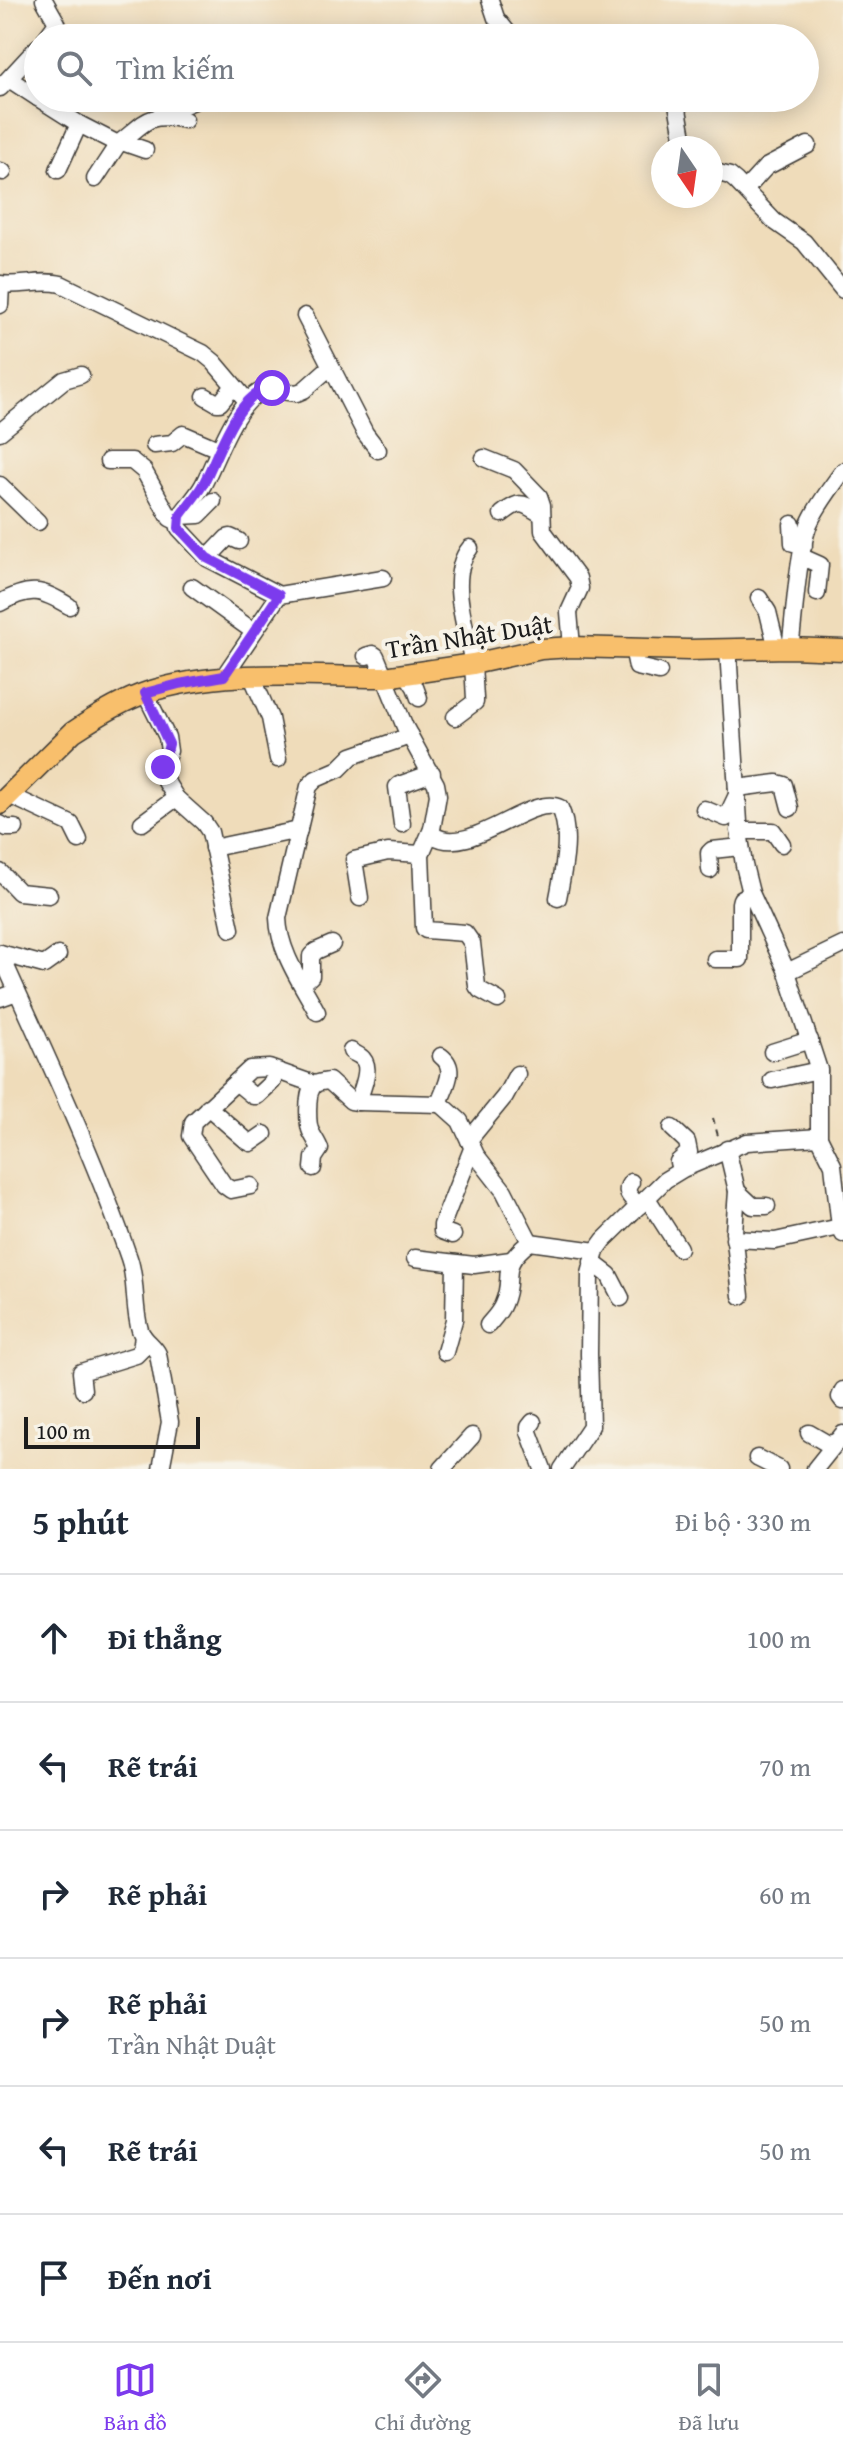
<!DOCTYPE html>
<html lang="vi">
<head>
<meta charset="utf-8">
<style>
  body { margin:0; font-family:"Gentium Book Plus",serif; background:#f6f6f7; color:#1f2937 }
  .compass { position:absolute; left:651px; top:136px; width:72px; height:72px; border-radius:50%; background:#fff; box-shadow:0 4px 20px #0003; rotate:167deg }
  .scale { position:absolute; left:24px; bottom:20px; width:176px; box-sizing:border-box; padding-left:8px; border:4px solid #1c1c1c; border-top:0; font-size:22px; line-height:28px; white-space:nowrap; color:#1c1c1c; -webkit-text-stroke:6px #f7f3e8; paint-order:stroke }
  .stop { position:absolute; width:24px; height:24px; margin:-18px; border:6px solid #7c3aed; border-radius:50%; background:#fff }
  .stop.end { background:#7c3aed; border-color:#fff; box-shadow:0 2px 8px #0008 }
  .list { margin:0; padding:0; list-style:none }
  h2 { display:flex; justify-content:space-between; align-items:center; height:104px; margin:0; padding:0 32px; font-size:34px }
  h2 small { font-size:26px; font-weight:400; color:#747a83 }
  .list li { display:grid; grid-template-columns:52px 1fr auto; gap:24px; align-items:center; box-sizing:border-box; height:128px; padding:0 32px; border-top:2px solid #e0e1e3 }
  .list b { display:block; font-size:30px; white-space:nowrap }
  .list p { margin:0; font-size:26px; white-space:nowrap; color:#747a83 }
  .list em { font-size:26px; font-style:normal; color:#747a83 }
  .icon { flex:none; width:44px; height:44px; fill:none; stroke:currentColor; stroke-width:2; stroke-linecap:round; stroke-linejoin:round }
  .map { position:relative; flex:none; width:843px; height:1469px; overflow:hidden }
  .search { position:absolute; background:#fff; box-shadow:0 4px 20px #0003; left:24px; right:24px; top:24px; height:88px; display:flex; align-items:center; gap:20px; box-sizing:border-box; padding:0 28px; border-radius:44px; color:#747a83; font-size:30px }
  .sheet { height:872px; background:#fff }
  nav { display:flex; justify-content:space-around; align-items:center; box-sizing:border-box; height:112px; border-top:2px solid #e0e1e3; background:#fff; font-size:22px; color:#747a83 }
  nav a { display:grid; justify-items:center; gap:4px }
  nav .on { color:#7c3aed }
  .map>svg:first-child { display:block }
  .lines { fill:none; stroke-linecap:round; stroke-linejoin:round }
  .minor-casing { stroke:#3c3934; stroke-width:19 }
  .major-casing { stroke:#3c3934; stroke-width:23 }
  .path { stroke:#3c3934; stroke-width:2; stroke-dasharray:6 6; stroke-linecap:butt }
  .minor { stroke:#fff; stroke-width:16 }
  .major { stroke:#f8bf6c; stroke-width:20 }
  .route { stroke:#7c3aed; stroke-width:10 }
  .labels { text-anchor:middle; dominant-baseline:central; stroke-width:8; stroke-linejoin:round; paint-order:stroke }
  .street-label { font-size:26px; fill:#1c1c1c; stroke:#f7f3e8 }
</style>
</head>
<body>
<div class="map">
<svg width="843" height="1469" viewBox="0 0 843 1469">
  <rect width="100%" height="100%" fill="#f7f3e8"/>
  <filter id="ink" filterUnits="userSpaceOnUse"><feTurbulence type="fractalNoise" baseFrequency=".0125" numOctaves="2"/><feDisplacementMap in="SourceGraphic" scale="16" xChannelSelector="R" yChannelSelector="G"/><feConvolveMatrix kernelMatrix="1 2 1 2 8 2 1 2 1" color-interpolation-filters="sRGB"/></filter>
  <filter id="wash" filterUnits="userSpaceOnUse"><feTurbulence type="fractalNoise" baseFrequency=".006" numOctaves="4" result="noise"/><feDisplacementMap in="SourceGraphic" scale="32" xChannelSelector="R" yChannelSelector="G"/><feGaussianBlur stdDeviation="1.8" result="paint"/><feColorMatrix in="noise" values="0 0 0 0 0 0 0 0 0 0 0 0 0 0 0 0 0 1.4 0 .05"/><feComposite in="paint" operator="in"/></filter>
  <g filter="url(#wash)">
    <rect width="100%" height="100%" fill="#efdcba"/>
  </g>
  <g filter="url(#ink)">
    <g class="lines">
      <g class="minor-casing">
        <g id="minor">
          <polyline points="44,0 57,23 46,38"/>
          <polyline points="490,0 496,18 512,38"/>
          <polyline points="9,79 38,98"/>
          <polyline points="0,88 38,47"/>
          <path d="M38,98l41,26 39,20c29,-22 28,-32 67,-24"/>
          <polyline points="672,98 677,104 683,137 689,148"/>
          <polyline points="160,115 199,99"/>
          <polyline points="122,142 145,150"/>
          <polyline points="58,170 79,124"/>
          <polyline points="0,171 3,172"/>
          <polyline points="711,171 730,176 736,181 774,221 804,242 843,290"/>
          <polyline points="95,179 118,144"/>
          <polyline points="745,190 766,167 808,145"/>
          <path d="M0,284c21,3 41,-5 61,0l142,69 11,9 33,39"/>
          <polyline points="0,305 1,285"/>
          <polyline points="305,316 365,433 378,450"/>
          <polyline points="205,396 217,403 220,403 234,386"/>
          <polyline points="0,432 64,380 81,375"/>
          <polyline points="154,445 172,443 183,434 218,449"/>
          <polyline points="484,458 514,470 539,496 542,505 543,531 578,578 580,588 569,612 572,647"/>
          <polyline points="108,461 132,461 144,471 170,518 178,522 179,528 207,558 279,595 383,578"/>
          <polyline points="0,485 38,522"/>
          <path d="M502,514c19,-15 20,-11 39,0"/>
          <polyline points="180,516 199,515 213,501"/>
          <path d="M178,522l2,-6c7,-10 17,-20 23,-31 15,-28 31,-83 62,-96l32,4 7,-3 26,-23"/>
          <polyline points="792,524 793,543 804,545"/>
          <polyline points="802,557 820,565 817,593"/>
          <polyline points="208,558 227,538 230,537 239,541"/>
          <polyline points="192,587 253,631"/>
          <polyline points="759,598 768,612 777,649"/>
          <path d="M0,603c30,-17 41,-14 69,3"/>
          <polyline points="633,648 637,667 659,672"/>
          <path d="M790,648c5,-35 7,-92 19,-124 8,-19 22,-36 34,-53"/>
          <polyline points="728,650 740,838 744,865 751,893 787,972 819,1070 819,1137 833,1165 840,1227 843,1234"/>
          <polyline points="366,656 373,654 376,656 405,727 436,784 438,795 432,829 421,854 424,928 426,930 465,933 472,943 477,986 480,990 498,1000"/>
          <polyline points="407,675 415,687 419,698"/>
          <polyline points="224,676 279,595"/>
          <polyline points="252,677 270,718 278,759"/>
          <polyline points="145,693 167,737 169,751 163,767 165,780 176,798 204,823 210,832 231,929"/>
          <path d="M455,717l20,-15v-4c-1,-13 -1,-26 -3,-39 -6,-31 -25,-84 -2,-111"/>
          <polyline points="737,788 777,783 784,785 790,808"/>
          <polyline points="9,795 71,824 79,840"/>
          <polyline points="704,809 726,818 736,797"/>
          <polyline points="142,823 176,798"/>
          <polyline points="0,824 7,828 15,828"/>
          <polyline points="402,824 397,787 399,785 432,773"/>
          <path d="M432,829l1,6c36,24 97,-42 127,-27 12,26 3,63 -2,90"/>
          <polyline points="739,831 773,831 782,844"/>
          <polyline points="213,848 299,830"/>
          <polyline points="710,870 709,853 712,850 741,847"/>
          <polyline points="0,872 19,892 49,895"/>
          <polyline points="360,898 354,860 388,852 421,854"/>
          <path d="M0,953c45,101 93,200 129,305 8,23 4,49 11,72 3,10 14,15 18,24l12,68 -9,47"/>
          <polyline points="0,953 44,965 58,955"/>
          <polyline points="715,959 740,959 740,903 741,899 751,893"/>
          <polyline points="787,972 843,945"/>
          <polyline points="302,984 311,976 311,956 316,951 332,944"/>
          <polyline points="0,998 17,992"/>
          <path d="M317,1012c-16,-30 -38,-60 -39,-94l31,-132 7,-7 23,-10 13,-13 58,-20"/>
          <path d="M351,1051c4,3 9,4 12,8 9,10 -2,32 -5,43"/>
          <polyline points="772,1052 810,1040"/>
          <polyline points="772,1080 819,1070"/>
          <polyline points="236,1082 253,1096 257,1096 273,1081"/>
          <path d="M439,1104c6,-18 19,-35 2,-48"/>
          <polyline points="208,1107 247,1141 251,1143 264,1134"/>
          <polyline points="672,1128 687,1142 689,1152 678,1162 680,1170"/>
          <polyline points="469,1140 505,1096 517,1074"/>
          <polyline points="727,1149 737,1191 734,1232 741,1296"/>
          <path d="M313,1168l1,-10 6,-9c-2,-6 -6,-11 -9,-17 -4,-8 -4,-37 1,-44 3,-6 11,-6 17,-7l22,20 7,1 83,2 19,17 16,34 28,36 26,51"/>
          <path d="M631,1182c-8,11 0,15 8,24"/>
          <polyline points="251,1186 231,1190 224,1185 191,1136 193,1122 250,1069 269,1068 314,1084"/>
          <polyline points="737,1191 753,1206 767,1206"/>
          <polyline points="647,1198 679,1248"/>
          <polyline points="453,1235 442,1231 442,1225 472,1149"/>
          <polyline points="734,1239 775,1241 840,1227"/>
          <polyline points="415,1258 474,1265 511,1260"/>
          <polyline points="592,1262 609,1275 621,1298"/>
          <path d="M488,1325c5,-6 12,-13 15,-21 13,-29 -7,-36 27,-62l66,9"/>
          <polyline points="445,1352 454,1320 455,1263"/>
          <polyline points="83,1390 81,1372 136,1355 141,1350 143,1336"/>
          <polyline points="843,1390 840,1397 843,1401"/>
          <polyline points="533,1422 529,1427 529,1432 543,1469"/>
          <polyline points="809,1433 828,1444 836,1442"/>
          <polyline points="757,1458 779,1469"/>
          <polyline points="442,1469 472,1436"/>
          <polyline points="562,1469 591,1426 589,1354 590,1274 596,1251 604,1240 665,1180 683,1169 747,1142 819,1137"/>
          <polyline points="815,1469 843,1434"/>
        </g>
      </g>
      <g class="major-casing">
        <path id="major" d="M0,804l73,-72c21,-14 51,-32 75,-40 75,-24 159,-15 237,-15l88,-13 68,-15 31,-2 116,3 102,-2 53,2"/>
      </g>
      <polyline class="path" points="713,1118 718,1136"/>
      <use href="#minor" class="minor"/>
      <use href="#major" class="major"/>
    </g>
  </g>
  <g class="lines" filter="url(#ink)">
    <path class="route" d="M163,767l6,-23 -24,-51 34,-9 45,-8 55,-81 -72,-37 -28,-30 1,-12c7,-10 16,-20 22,-30 16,-28 34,-94 70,-98"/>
  </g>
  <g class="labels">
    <g class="street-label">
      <text transform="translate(469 636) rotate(-9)">Trần Nhật Duật</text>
    </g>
  </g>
</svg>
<svg class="compass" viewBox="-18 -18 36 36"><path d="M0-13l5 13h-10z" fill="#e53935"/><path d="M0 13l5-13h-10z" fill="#747a83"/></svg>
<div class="scale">100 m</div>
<div class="stop" style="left:272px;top:388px"></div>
<div class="stop end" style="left:163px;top:767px"></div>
<div class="search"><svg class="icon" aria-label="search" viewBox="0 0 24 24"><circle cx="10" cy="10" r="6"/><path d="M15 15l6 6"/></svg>Tìm kiếm</div>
</div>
<section class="sheet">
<h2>5 phút<small>Đi bộ · 330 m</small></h2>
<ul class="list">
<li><svg class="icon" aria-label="ahead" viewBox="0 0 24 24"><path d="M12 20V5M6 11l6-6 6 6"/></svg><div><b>Đi thẳng</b></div><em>100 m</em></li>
<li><svg class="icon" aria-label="left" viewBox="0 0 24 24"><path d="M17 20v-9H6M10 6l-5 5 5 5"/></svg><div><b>Rẽ trái</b></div><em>70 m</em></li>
<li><svg class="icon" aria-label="right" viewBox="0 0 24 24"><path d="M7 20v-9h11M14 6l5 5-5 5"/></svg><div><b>Rẽ phải</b></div><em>60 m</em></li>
<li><svg class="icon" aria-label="right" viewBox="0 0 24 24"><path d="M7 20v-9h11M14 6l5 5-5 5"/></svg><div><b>Rẽ phải</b><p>Trần Nhật Duật</p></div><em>50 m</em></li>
<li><svg class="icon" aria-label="left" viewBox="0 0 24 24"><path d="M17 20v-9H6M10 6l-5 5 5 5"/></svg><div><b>Rẽ trái</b></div><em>50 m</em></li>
<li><svg class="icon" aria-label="arrive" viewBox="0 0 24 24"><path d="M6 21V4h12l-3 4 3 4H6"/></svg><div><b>Đến nơi</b></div></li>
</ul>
</section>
<nav>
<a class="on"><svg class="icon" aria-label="map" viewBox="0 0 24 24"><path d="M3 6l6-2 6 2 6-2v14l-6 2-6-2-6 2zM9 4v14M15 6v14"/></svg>Bản đồ</a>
<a><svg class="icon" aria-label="directions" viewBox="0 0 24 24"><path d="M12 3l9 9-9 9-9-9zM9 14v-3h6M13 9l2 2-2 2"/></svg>Chỉ đường</a>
<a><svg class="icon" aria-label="saved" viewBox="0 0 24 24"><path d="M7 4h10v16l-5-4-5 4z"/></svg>Đã lưu</a>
</nav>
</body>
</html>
